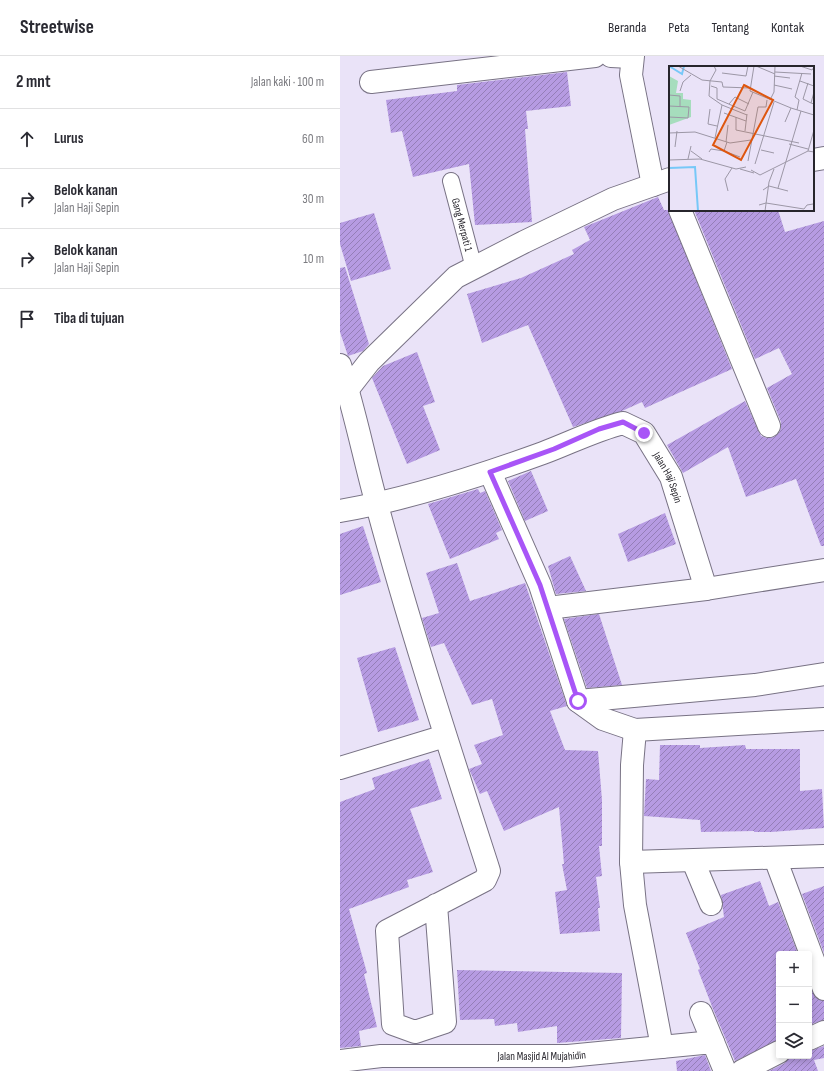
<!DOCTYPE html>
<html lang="id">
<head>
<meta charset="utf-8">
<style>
  body { margin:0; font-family:"Sofia Sans Condensed",sans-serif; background:#f7f7f7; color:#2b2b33 }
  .controls { position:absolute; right:12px; bottom:12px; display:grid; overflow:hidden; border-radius:4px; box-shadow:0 2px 6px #0003 }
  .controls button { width:36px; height:36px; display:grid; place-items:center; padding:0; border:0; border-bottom:1px solid #e1e1e2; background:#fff; color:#2b2b33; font:20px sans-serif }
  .stop { position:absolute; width:12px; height:12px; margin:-9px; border:3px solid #a855f7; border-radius:50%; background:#fff }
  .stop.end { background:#a855f7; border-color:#fff; box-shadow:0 1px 4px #0008 }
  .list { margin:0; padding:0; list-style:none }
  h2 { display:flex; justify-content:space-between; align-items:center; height:52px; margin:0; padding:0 16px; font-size:17px }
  h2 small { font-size:13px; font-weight:400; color:#7c7c81 }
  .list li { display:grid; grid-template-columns:26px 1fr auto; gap:12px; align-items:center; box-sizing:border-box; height:60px; padding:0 16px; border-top:1px solid #e1e1e2 }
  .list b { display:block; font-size:15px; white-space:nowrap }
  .list p { margin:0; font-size:13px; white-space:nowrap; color:#7c7c81 }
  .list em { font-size:13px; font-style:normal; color:#7c7c81 }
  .icon { flex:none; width:22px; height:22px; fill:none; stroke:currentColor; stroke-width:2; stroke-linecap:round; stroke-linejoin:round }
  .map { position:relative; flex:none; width:484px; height:1015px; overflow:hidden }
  header { display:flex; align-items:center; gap:24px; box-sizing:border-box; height:56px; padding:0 20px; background:#fff; border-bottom:1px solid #e1e1e2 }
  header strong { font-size:19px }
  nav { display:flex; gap:22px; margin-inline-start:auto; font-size:14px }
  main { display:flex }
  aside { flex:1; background:#fff }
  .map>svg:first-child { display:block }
  .building { fill:url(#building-hatch) }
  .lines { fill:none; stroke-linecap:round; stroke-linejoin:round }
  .lane-casing { stroke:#787284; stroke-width:18 }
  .street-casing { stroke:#787284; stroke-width:24 }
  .lane { stroke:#fff; stroke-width:16 }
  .street { stroke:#fff; stroke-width:22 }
  .route { stroke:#a855f7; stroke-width:5 }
  .labels { text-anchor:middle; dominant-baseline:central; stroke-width:3; stroke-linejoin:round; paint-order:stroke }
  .street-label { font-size:11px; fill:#27252c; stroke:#eae3f8 }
  .inset-river { fill:none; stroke:#77c8f8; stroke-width:2 }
  .inset-road { fill:none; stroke:#9c97a6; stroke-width:1 }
  .view { fill:#de560e; fill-opacity:0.15; stroke:#de560e; stroke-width:2 }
  .inset-edge { fill:none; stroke:#27252c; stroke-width:2 }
</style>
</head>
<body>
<header>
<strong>Streetwise</strong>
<nav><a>Beranda</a><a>Peta</a><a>Tentang</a><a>Kontak</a></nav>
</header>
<main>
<aside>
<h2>2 mnt<small>Jalan kaki · 100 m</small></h2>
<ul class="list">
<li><svg class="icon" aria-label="ahead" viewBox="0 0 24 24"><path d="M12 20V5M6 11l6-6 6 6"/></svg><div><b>Lurus</b></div><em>60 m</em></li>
<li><svg class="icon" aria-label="right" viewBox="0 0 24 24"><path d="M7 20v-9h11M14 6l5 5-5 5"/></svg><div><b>Belok kanan</b><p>Jalan Haji Sepin</p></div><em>30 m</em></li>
<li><svg class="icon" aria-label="right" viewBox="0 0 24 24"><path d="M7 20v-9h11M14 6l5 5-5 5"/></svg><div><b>Belok kanan</b><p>Jalan Haji Sepin</p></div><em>10 m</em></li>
<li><svg class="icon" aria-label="arrive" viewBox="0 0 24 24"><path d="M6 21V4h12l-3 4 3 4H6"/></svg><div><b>Tiba di tujuan</b></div></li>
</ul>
</aside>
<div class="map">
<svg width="484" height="1015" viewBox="0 0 484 1015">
  <defs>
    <pattern id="building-hatch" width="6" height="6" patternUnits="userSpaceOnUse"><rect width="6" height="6" fill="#b69be2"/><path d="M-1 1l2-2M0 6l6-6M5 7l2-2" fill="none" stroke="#947eb7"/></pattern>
  </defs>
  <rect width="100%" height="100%" fill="#eae3f8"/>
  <g class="building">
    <polygon points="227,16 231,50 186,55 188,73 185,73 192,166 135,169 129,108 73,121 62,75 51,77 46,44 117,35 117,29"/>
    <polygon points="318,141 324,154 328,154 392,313 305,352 302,346 282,355 233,371 188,269 142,287 127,238 181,222 234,198 232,194 250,184 244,171"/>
    <polygon points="354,154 438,154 445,176 484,165 484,490 481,490 456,423 406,441 388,391 343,417 327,389 405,345 421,380 427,382 434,381 439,377 441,372 441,366 427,332 452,318 439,292 415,303"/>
    <polygon points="34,157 51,213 11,225 0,188 0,167"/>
    <polygon points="5,211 29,288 23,295 8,300 0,276 0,212"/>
    <polygon points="77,296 95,346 83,350 100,394 67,408 32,322 43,310"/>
    <polygon points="191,415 208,455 185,465 168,425"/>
    <polygon points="138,433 140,437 145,435 162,474 156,477 159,483 110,503 88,448"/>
    <polygon points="325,457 336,488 288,506 278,478"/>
    <polygon points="23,470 41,526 0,539 0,478"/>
    <polygon points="230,500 246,535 216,538 208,510"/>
    <polygon points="117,507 130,545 185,527 227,650 210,655 225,694 258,695 262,744 262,790 259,790 262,820 256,821 260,852 258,852 260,875 220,878 215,836 227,834 222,808 224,808 219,751 164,775 147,735 140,738 129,713 142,708 134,689 163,679 152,643 132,649 104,587 91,591 82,562 99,557 86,517"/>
    <polygon points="259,558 282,629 247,632 224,563"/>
    <polygon points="55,591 79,664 38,676 17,602"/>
    <polygon points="320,689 360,689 360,692 405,689 406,693 460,693 460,735 482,733 484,772 431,776 414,776 414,775 361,776 360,764 304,760 306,723 319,724"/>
    <polygon points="89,703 102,743 70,753 93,816 67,824 69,831 9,853 27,917 24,918 37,971 19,975 21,990 0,992 0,746 35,733 32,722"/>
    <polygon points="420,825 429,850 438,846 458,898 439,898 439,984 395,1005 373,953 358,914 360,913 346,877 384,861 381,839"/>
    <polygon points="484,830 484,897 462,838"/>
    <polygon points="117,914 282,917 281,982 217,987 217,970 178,976 177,967 155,970 154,963 120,964"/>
    <polygon points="469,929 476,942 484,945 484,964 469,969"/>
    <polygon points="484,990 484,1002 474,1004 478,1015 429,1015 445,1007 450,1000 469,1000 469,995"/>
    <polygon points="365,999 371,1015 337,1015 336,1005"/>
  </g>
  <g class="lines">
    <g class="lane-casing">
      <g id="lane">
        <path id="s1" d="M111,125l23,87"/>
      </g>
    </g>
    <g class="street-casing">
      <g id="street">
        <polyline points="271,0 291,1"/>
        <polyline points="293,0 291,19 313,129"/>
        <polyline points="31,26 255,0"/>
        <polyline points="473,104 484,102"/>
        <polyline points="340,154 429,370"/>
        <path d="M0,309c15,46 24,93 37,140 33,123 73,245 112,366l-4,9 -98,51 6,93 22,8 30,-10 -9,-117"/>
        <polyline points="8,333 29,306 116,221 184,186 273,143 330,123"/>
        <polyline points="150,416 200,529 238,645 263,663 295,674"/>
        <path id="s2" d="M0,455c69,-12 137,-34 203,-58 27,-10 52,-23 80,-30l21,10 27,44 35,112"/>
        <polyline points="208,552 366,533 484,514"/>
        <polyline points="238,645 415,629 484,618"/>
        <polyline points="0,712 105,680"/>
        <polyline points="435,802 484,933"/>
        <polyline points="353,805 371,848"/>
        <polyline points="291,806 484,800"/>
        <polyline points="361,957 373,986"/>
        <polyline points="469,983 484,976"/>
        <polyline points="322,991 295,849 291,806 292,709 295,674 484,663"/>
        <path id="s3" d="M0,1005l41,-5h187l145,-14 12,29"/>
        <polyline points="402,1015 439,996"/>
      </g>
    </g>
    <use href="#lane" class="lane"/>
    <use href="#street" class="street"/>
  </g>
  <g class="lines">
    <polyline class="route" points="238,645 200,529 150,416 214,393 259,373 283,366 304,377"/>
  </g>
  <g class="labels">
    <g class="street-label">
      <text stroke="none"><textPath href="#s1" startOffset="45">Gang Merpati 1</textPath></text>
      <text stroke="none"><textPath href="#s2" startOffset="371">Jalan Haji Sepin</textPath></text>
      <text stroke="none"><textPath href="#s3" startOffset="202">Jalan Masjid Al Mujahidin</textPath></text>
    </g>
  </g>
  <g transform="translate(329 10)">
    <rect width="145" height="145" fill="#eae3f8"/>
    <path d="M0,10l9,5 -2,12h7v6l8,1v17l-22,8z" fill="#a6ddbd"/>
    <path class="inset-river" d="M0,0l13,8 2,-8M0,102l26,-1 3,44"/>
    <path class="inset-road" d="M9,0l24,14 20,2 1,5 27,1M85,0l-4,25 41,17 23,7M87,0l19,8M131,0l12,4 2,-3M106,6l36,2M53,7l24,3 2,-10M105,10l16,2M41,15l-1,15 13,9 -7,33M41,15l6,-11 -2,-4M131,15l14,5M139,17l-5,16 8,4M105,19l18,4M42,20l6,2v11l28,12 8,-19M11,25l3,-9 8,-7M145,26l-3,11 3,1M0,29l11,1v11M101,34l4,-8 1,-26M60,38l6,-7 14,7M53,39l25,10M0,40l20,1 -1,11 -19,-1M41,43l-2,15 9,2M128,44l2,-10 -4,-3 7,-24M55,47l22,8M67,51v13l63,13M116,56l6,-14M76,65l2,-17M0,67l26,-1 35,11 21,-3M57,76l2,-17M120,78l19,5M6,81l2,-16M92,84l13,3M22,85l11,8M55,85l16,6M139,85l6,-21M40,86l2,-3 13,2 3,-9M19,93l3,-13M0,94l31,-1 36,10 10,-2M79,95l10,-54h8l1,-7M86,98l19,-62M71,103l14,4M82,104l9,5 48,-24 6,1M109,122l23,-77M94,124l6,-4 19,5M59,125l-3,-12 7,-11M145,126v15M90,139l7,-2 38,6 3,-4 6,-1M96,145l4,-29 5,-13"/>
    <path class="view" d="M75,19l29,15 -32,60 -28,-15z"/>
    <rect width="145" height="145" class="inset-edge"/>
  </g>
</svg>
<div class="controls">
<button>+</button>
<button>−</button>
<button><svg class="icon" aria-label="layers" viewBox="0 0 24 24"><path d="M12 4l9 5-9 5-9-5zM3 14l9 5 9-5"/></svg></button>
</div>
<div class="stop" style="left:238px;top:645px"></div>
<div class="stop end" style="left:304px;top:377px"></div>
</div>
</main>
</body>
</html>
